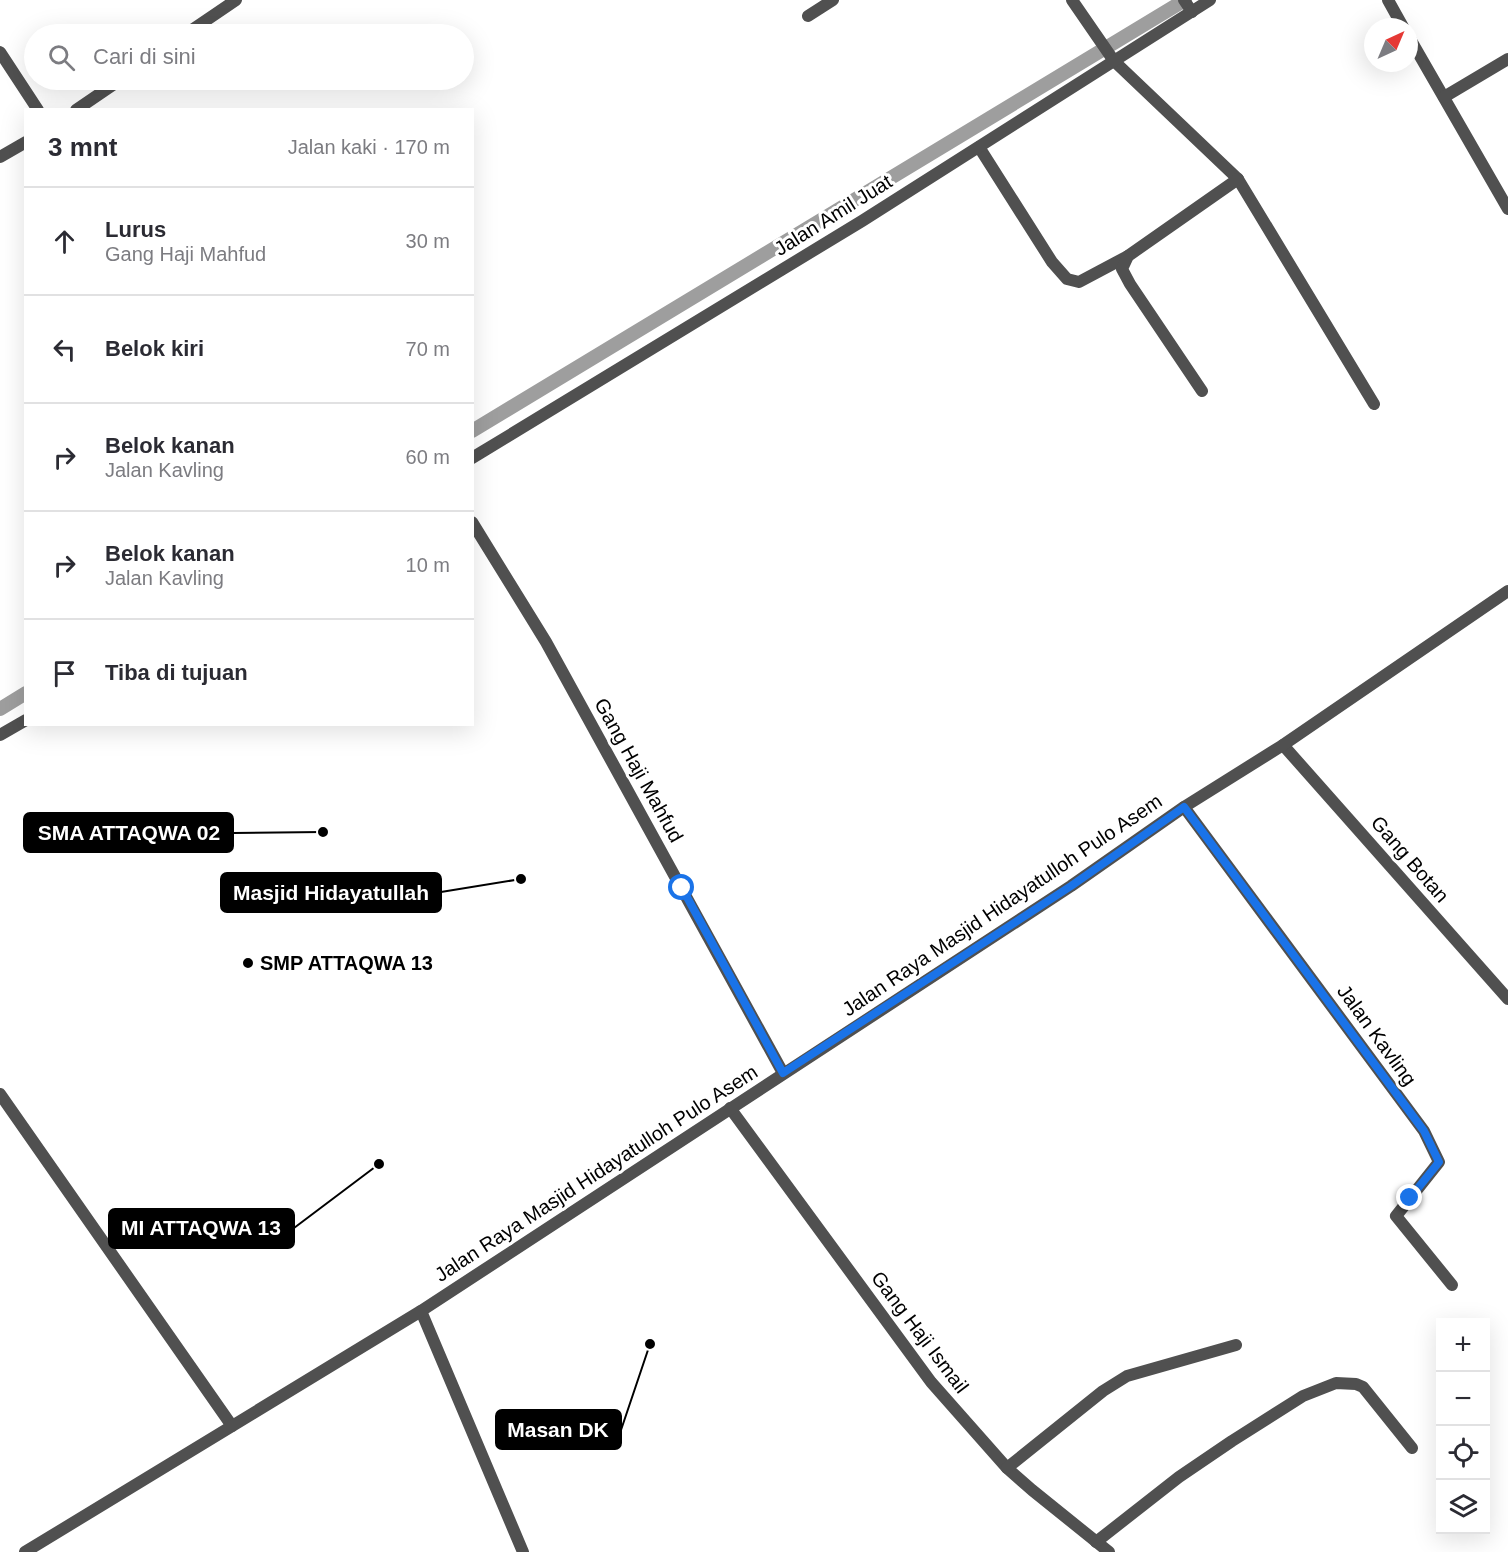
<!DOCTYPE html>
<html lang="id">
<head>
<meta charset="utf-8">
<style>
  body { margin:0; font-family:Helvetica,sans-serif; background:#f7f7f7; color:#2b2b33 }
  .controls { position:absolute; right:18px; bottom:18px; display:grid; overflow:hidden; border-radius:0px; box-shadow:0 6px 24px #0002 }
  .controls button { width:54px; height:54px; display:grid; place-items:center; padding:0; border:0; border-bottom:2px solid #e1e1e2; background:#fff; color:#2b2b33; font:30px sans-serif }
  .compass { position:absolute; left:1364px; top:18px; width:54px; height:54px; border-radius:50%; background:#fff; box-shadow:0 6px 24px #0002; rotate:44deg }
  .stop { position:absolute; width:18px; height:18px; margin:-14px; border:4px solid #1a73e8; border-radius:50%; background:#fff }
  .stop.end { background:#1a73e8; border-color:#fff; box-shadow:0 2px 6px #0008 }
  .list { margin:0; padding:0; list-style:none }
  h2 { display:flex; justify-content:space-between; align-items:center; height:78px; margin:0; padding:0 24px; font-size:26px }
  h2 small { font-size:20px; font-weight:400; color:#7c7c81 }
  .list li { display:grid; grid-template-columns:39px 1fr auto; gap:18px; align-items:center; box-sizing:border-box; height:108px; padding:0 24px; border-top:2px solid #e1e1e2 }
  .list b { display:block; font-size:22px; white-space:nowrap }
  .list p { margin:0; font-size:20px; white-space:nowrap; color:#7c7c81 }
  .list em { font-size:20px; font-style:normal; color:#7c7c81 }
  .icon { flex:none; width:33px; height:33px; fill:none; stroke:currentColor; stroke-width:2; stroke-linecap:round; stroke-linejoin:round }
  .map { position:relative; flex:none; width:1508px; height:1552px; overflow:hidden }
  .search { position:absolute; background:#fff; box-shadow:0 6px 24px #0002; left:24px; top:24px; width:450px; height:66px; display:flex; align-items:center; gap:15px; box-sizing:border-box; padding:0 21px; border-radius:33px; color:#7c7c81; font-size:22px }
  .panel { position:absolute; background:#fff; box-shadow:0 6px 24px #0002; left:24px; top:108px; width:450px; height:618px; border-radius:0px }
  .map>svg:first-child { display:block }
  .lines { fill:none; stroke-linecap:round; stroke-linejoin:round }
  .stream { stroke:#9e9e9e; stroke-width:14 }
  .minor { stroke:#505050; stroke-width:12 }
  .tertiary { stroke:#505050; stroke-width:12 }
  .route { stroke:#1a73e8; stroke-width:8 }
  .poi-dot { fill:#000; stroke:#fff; stroke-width:2 }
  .labels { text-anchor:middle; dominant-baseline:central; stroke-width:6; stroke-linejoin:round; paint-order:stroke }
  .street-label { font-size:20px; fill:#000; stroke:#fff }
  .poi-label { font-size:20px; font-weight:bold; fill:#000; stroke:#fff; text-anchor:start }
  .leader { fill:none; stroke:#000; stroke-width:2 }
  .callout-dot { fill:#000; stroke:#fff; stroke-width:2 }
  .callout { fill:#000; stroke:#000; stroke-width:2 }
  .callout-label { font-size:21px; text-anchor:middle; font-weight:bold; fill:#fff }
</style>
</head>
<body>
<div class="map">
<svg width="1508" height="1552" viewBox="0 0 1508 1552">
  <rect width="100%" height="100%" fill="#fff"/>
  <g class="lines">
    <g class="stream">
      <polyline points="472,431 1185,0"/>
      <polyline points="0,709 26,693"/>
    </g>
    <g class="minor">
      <polyline points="1072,0 1114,61 1238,179 1374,404"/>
      <polyline points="1184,0 1192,12"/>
      <polyline points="1388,0 1403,27"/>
      <polyline points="808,16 833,0"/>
      <polyline points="186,34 236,0"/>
      <polyline points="1409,37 1508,209"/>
      <polyline points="0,52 38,110"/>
      <polyline points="1444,97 1508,59"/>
      <polyline points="76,110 120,80"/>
      <polyline points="979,147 1052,262 1067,279 1079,282 1128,256"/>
      <polyline points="0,157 26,142"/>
      <polyline points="1202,391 1130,284 1122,269 1128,256 1238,179"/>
      <polyline points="472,458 862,221 1210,0"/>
      <polyline points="472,522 546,642 783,1073"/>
      <polyline points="0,735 26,720"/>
      <polyline points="1283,745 1508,999"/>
      <polyline points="1184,807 1424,1131 1439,1162 1396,1216 1452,1285"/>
      <polyline points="0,1094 232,1426"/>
      <polyline points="730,1108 931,1382 1007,1468 1032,1490 1109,1552"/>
      <polyline points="421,1311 523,1552"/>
      <polyline points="1007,1468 1103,1391 1127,1376 1236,1345"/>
      <polyline points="1096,1542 1179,1477 1232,1441 1303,1396 1336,1383 1356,1384 1363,1387 1412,1448"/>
    </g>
    <polyline class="tertiary" points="25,1552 421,1311 1071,886 1184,807 1283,745 1508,591"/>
  </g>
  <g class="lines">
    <polyline class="route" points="682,888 783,1073 1071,886 1184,807 1424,1131 1439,1162 1410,1198"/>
  </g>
  <circle class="poi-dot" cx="248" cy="963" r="6"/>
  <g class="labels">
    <g class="street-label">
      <text transform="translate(833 215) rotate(-32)">Jalan Amil Juat</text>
      <text transform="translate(639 770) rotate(61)">Gang Haji Mahfud</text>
      <text transform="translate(1410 859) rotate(49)">Gang Botan</text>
      <text transform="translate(1002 905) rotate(-34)">Jalan Raya Masjid Hidayatulloh Pulo Asem</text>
      <text transform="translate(1377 1035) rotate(54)">Jalan Kavling</text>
      <text transform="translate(596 1173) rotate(-33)">Jalan Raya Masjid Hidayatulloh Pulo Asem</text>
      <text transform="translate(920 1332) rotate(53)">Gang Haji Ismail</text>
    </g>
    <g class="poi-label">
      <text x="260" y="963">SMP ATTAQWA 13</text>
    </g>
  </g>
  <path class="leader" d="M323 832L233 833M521 879L441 892M379 1164L294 1228M650 1344L621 1430"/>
  <g class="callout-dot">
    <circle cx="323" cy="832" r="6"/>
    <circle cx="521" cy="879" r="6"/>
    <circle cx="379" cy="1164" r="6"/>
    <circle cx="650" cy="1344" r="6"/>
  </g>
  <g class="callout">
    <rect x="24" y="813" width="209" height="39" rx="6"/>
    <rect x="221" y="873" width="220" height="39" rx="6"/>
    <rect x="109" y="1209" width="185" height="39" rx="6"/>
    <rect x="496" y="1410" width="125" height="39" rx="6"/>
  </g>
  <g class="callout-label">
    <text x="129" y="840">SMA ATTAQWA 02</text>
    <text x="331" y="900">Masjid Hidayatullah</text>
    <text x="201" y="1235">MI ATTAQWA 13</text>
    <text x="558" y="1437">Masan DK</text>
  </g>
</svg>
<div class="controls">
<button>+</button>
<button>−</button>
<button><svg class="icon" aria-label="locate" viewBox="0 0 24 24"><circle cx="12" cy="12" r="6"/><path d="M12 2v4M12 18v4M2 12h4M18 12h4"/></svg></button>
<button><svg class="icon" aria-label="layers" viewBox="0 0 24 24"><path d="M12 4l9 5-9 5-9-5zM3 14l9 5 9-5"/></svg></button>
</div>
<svg class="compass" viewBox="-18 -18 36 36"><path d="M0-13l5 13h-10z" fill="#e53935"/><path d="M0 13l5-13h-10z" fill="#7c7c81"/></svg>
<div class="stop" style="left:682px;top:888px"></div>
<div class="stop end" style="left:1410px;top:1198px"></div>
<div class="search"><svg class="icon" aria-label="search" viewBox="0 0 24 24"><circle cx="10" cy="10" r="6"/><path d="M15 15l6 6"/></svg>Cari di sini</div>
<section class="panel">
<h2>3 mnt<small>Jalan kaki · 170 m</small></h2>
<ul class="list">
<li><svg class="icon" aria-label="ahead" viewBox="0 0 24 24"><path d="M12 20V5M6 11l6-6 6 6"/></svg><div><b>Lurus</b><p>Gang Haji Mahfud</p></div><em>30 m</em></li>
<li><svg class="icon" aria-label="left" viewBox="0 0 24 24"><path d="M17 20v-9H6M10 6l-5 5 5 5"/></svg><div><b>Belok kiri</b></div><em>70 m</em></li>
<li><svg class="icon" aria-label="right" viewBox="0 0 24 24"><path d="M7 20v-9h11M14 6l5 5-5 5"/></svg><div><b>Belok kanan</b><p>Jalan Kavling</p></div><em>60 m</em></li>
<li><svg class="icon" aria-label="right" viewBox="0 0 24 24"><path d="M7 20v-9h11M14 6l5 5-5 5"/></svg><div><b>Belok kanan</b><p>Jalan Kavling</p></div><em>10 m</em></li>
<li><svg class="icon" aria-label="arrive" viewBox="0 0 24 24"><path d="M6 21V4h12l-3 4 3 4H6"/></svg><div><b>Tiba di tujuan</b></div></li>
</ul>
</section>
</div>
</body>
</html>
